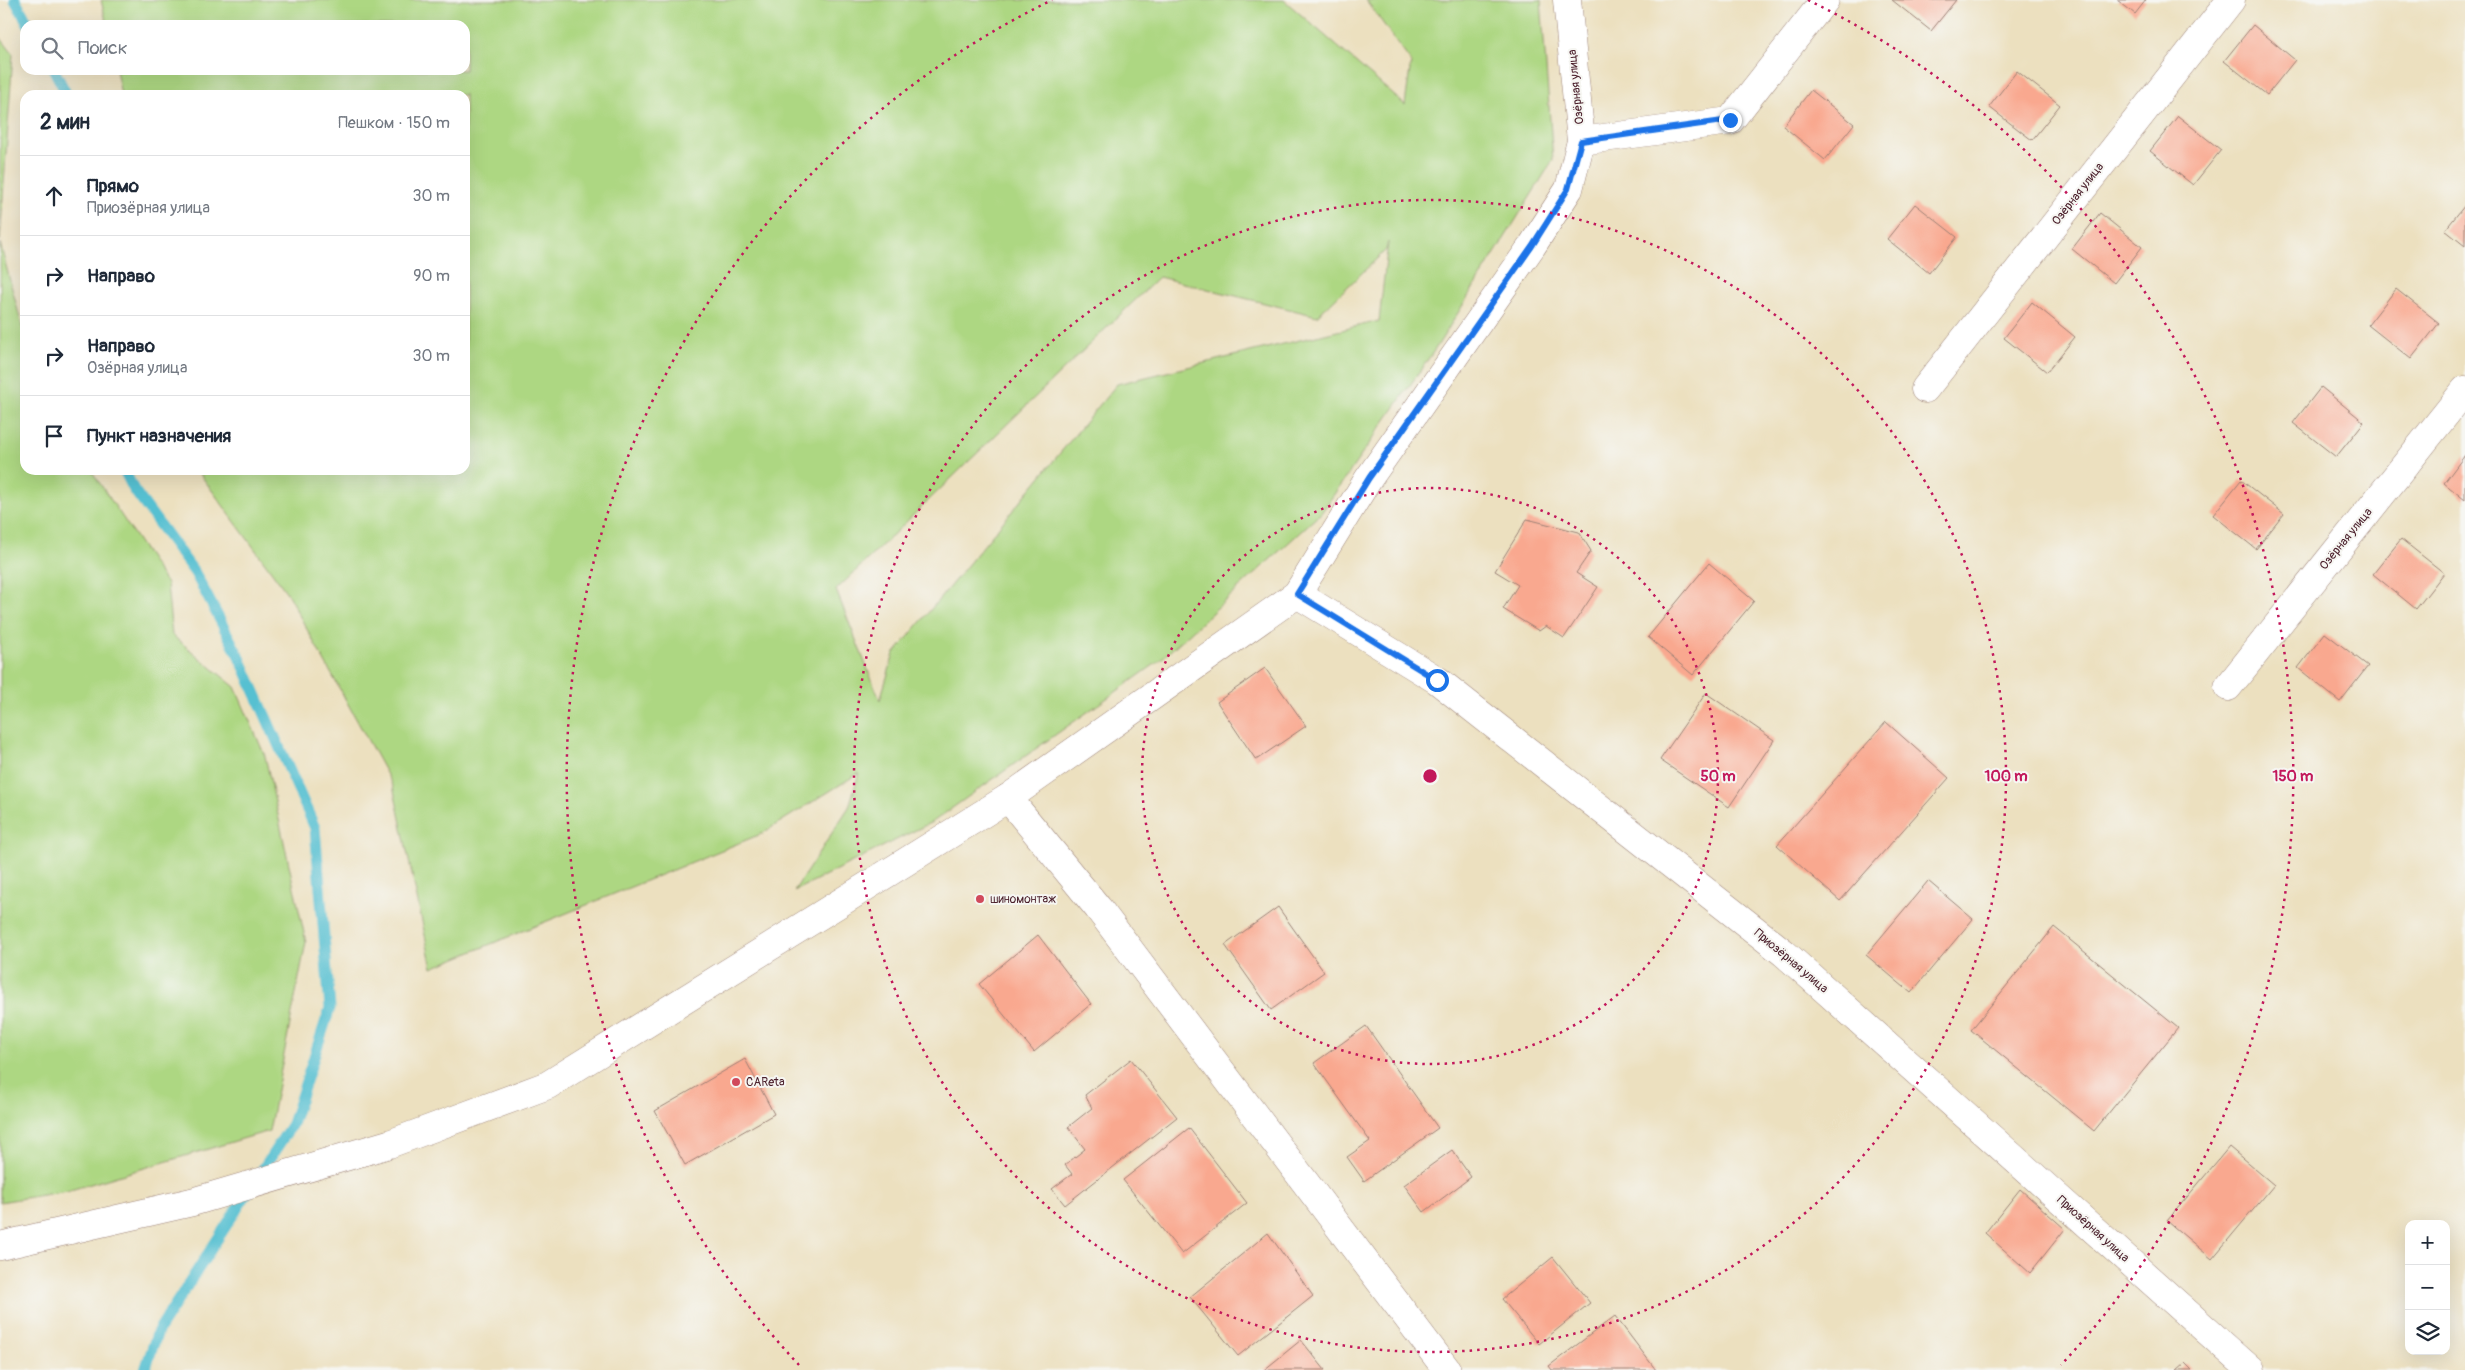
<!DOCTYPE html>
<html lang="ru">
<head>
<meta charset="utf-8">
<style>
  body { margin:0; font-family:Pangolin,sans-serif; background:#f2f2f3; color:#1f2937 }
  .controls { position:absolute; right:15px; bottom:15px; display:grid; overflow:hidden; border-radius:10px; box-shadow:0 5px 20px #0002 }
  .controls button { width:45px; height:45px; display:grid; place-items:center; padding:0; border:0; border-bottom:1px solid #e0e1e3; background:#fff; color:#1f2937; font:25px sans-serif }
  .stop { position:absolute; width:15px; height:15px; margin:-11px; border:4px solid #1a73e8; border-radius:50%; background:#fff }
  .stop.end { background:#1a73e8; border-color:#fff; box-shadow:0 1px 5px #0008 }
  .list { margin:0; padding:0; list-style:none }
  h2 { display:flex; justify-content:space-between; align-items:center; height:65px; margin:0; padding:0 20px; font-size:21px }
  h2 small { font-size:16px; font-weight:400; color:#747a83 }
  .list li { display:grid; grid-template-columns:32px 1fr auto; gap:15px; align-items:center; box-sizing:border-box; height:80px; padding:0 20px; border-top:1px solid #e0e1e3 }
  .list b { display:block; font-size:19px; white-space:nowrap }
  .list p { margin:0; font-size:16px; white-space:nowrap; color:#747a83 }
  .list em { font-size:16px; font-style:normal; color:#747a83 }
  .icon { flex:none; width:28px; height:28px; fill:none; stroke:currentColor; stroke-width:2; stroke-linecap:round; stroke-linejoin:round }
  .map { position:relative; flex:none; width:2465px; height:1370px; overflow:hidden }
  .search { position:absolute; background:#fff; box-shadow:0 5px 20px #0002; left:20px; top:20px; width:450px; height:55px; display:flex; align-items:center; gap:12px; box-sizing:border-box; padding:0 18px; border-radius:15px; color:#747a83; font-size:19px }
  .panel { position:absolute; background:#fff; box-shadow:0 5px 20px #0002; left:20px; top:90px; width:450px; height:385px; border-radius:15px }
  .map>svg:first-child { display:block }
  .green { fill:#add782; stroke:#7c7b56; fill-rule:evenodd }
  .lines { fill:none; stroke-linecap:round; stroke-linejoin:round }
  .stream { stroke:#56c0d1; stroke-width:11 }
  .building { fill:#f9a88f }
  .minor-casing { stroke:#9b8075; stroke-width:29 }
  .minor { stroke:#fff; stroke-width:28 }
  .route { stroke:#1a73e8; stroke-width:6 }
  .ring { fill:none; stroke:#c2185b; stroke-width:2.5; stroke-dasharray:2.5 5 }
  .poi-dot { fill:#d1495b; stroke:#f6f6f2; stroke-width:2 }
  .labels { text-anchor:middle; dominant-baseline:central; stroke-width:4; stroke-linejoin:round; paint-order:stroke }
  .street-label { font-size:12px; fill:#4a1f2b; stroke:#f6f6f2 }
  .poi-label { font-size:12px; fill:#4a1f2b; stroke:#f6f6f2; text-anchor:start }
  .centre { fill:#c2185b; stroke:#f6f6f2; stroke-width:2.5 }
  .ring-label { font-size:15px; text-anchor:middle; font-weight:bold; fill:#c2185b; stroke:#f6f6f2; stroke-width:4; stroke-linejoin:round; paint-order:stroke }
</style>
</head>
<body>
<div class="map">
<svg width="2465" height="1370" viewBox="0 0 2465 1370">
  <rect width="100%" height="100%" fill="#f6f6f2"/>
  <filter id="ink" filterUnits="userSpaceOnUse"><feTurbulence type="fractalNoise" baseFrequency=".02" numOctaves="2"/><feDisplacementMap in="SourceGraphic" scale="10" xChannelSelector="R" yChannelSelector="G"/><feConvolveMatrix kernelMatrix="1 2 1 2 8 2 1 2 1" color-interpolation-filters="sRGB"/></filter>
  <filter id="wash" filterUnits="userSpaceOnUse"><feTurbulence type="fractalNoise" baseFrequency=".0096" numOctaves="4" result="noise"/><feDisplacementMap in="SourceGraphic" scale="20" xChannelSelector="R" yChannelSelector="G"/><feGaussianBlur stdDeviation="1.12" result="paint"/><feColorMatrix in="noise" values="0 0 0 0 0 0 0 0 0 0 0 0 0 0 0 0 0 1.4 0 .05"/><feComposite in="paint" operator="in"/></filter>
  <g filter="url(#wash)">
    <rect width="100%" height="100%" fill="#ece0bf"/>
    <g class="green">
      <path d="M101,0h1183l121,105 6,-43 -45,-62h175l12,160 -115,185 -117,168 -163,149 -224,159 -140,70 55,-84 10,-34 -98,61 -329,134 -39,-182 -106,-193 -90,-123h268v-375h-344l-5,-25h349v-45h-358zM1388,242l-9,79 -262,63 -223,270 -14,46 -44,-110 323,-313 158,39 69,-66z"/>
      <polygon points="0,37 13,54 0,241"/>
      <polygon points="0,243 25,337 25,470 91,470 167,584 172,635 235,687 265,756 306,942 269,1131 67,1191 0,1202"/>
    </g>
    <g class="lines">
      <g class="stream">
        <polyline points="15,0 29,25"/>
        <polyline points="54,70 67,95"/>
        <polyline points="124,470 134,490 195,573 240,658 315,828 330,1008 292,1124 158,1331 145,1370"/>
      </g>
    </g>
    <g id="blocks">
      <g class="building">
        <polygon points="1892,0 1956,0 1931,31"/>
        <polygon points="2117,0 2146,0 2135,14"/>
        <polygon points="2253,25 2295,60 2267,95 2224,61"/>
        <polygon points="2017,71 2060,105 2032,140 1989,107"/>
        <polygon points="1811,90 1854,124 1825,160 1783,126"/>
        <polygon points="2178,116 2221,150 2193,185 2150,151"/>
        <polygon points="1915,204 1957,237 1929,273 1887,239"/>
        <polygon points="2465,205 2465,246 2445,230"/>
        <polygon points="2100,213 2142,247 2114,283 2072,249"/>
        <polygon points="2396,289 2439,323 2411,359 2368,325"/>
        <polygon points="2032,302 2075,337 2047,372 2004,338"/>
        <polygon points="2321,387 2364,422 2336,457 2293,423"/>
        <polygon points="2465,455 2465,500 2444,483"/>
        <polygon points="2241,480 2284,514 2256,549 2213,515"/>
        <polygon points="1527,519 1579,532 1591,551 1576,573 1598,587 1564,638 1546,626 1539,631 1503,609 1518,585 1495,571"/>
        <polygon points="2401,539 2444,573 2416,609 2373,574"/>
        <polygon points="1709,563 1754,601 1693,675 1648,637"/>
        <polygon points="2325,633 2368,666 2340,702 2298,668"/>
        <polygon points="1265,668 1306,726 1256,760 1217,702"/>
        <polygon points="1706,693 1774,740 1729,807 1660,760"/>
        <polygon points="1886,722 1949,778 1840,901 1777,845"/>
        <polygon points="1928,881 1973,919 1911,993 1866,955"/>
        <polygon points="1278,907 1324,972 1271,1010 1225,945"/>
        <polygon points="2054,927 2178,1028 2094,1131 1971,1030"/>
        <polygon points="1038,935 1091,1004 1034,1052 979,984"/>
        <polygon points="1366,1026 1438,1128 1364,1181 1347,1157 1370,1141 1314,1063"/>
        <polygon points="745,1059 774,1114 685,1165 655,1111"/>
        <polygon points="1131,1059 1177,1117 1065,1205 1052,1189 1072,1174 1065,1165 1085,1149 1068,1127 1092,1108 1085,1095"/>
        <polygon points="1189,1128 1247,1203 1182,1254 1123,1180"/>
        <polygon points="2229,1147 2274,1185 2212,1259 2167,1221"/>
        <polygon points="1452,1150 1471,1177 1424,1212 1404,1185"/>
        <polygon points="2020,1189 2065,1229 2030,1273 1985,1233"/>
        <polygon points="1268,1233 1313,1296 1238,1356 1190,1297"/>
        <polygon points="1553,1257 1590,1303 1539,1344 1502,1299"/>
        <polygon points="1615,1316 1656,1370 1552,1370 1549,1366"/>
        <polygon points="1301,1340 1325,1370 1264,1370"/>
        <polygon points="2185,1363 2192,1370 2177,1370"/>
      </g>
    </g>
  </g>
  <g filter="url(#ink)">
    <use href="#blocks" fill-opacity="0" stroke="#9b8075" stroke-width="1"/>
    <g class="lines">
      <g class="minor-casing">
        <g id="minor">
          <polyline points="1581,141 1730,121 1825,0"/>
          <polyline points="1925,389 2231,0"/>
          <polyline points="1297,594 1437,680 1784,953 2251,1370"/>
          <polyline points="2228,687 2465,390"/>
          <polyline points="1008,798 1098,908 1447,1370"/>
          <polyline points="0,1246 192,1202 389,1144 548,1085 1008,798 1297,594 1369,478 1532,246 1569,189 1581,141 1567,0"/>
        </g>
      </g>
      <use href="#minor" class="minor"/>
    </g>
  </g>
  <g class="lines" filter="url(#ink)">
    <polyline class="route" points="1437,680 1297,594 1369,478 1532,246 1568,189 1581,141 1730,120"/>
  </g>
  <g class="ring">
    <circle cx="1430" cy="776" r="288"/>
    <circle cx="1430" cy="776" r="576"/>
    <path d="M799 1365A863 863 0 0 1 1052 0M1808 0A863 863 0 0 1 2061 1365"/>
  </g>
  <g class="poi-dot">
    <circle cx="980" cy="899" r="5"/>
    <circle cx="736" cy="1082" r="5"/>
  </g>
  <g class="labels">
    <g class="street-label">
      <text transform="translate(1576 87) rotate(-96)">Озёрная улица</text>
      <text transform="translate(2078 194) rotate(-52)">Озёрная улица</text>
      <text transform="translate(2346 539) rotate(-51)">Озёрная улица</text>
      <text transform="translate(1791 961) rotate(40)">Приозёрная улица</text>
      <text transform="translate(2093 1229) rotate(42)">Приозёрная улица</text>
    </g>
    <g class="poi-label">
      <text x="990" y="899">шиномонтаж</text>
      <text x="746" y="1082">CAReta</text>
    </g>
  </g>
  <circle cx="1430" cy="776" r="8" class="centre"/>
  <g class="ring-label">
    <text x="1718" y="781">50 m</text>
    <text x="2006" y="781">100 m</text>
    <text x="2293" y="781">150 m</text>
  </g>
</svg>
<div class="controls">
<button>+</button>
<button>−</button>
<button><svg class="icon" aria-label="layers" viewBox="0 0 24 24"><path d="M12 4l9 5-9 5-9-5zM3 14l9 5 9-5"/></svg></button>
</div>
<div class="stop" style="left:1437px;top:680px"></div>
<div class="stop end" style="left:1730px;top:120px"></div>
<div class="search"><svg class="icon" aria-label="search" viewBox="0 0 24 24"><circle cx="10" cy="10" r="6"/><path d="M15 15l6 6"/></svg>Поиск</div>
<section class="panel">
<h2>2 мин<small>Пешком · 150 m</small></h2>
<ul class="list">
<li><svg class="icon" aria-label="ahead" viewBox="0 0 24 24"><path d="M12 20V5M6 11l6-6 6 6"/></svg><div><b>Прямо</b><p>Приозёрная улица</p></div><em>30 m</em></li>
<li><svg class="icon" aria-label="right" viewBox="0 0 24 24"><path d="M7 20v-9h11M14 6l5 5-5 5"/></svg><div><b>Направо</b></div><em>90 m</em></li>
<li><svg class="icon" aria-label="right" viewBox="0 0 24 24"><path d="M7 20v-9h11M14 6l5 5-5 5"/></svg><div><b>Направо</b><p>Озёрная улица</p></div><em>30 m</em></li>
<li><svg class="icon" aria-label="arrive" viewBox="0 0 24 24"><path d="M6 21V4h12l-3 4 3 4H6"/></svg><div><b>Пункт назначения</b></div></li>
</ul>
</section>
</div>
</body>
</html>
